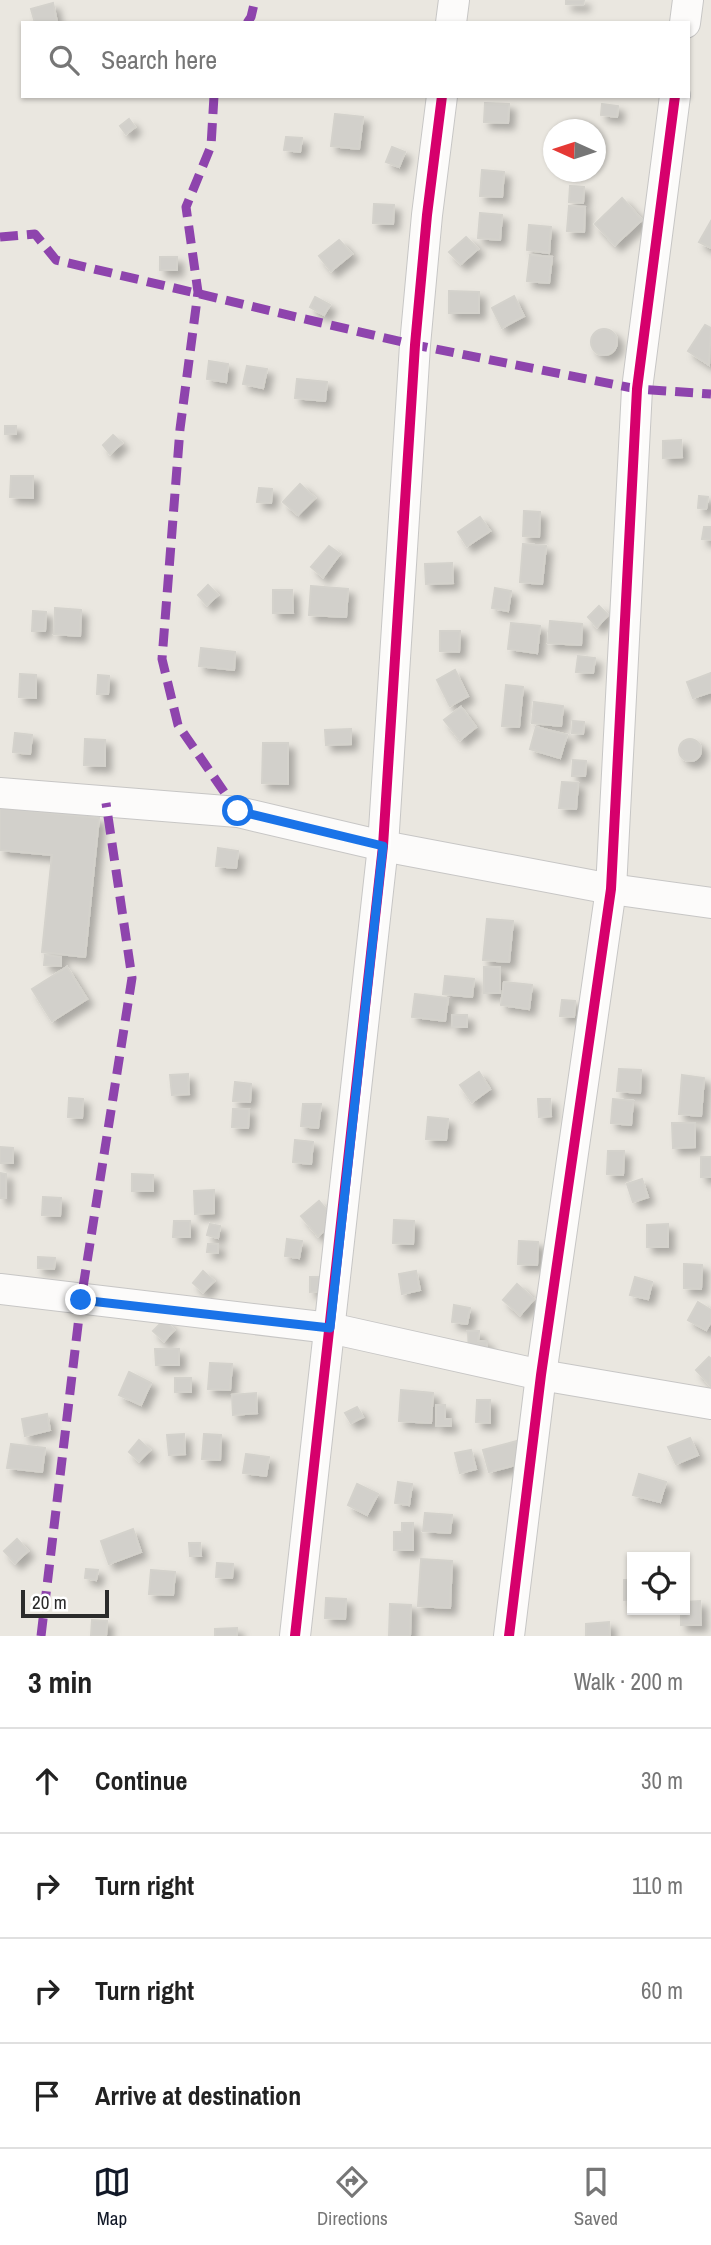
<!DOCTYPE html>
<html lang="en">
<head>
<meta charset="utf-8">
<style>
  body { margin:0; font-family:"Archivo Narrow",sans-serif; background:#f2f2f2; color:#222 }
  .controls { position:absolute; right:21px; bottom:21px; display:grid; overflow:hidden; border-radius:0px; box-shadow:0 2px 5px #0004 }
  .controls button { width:63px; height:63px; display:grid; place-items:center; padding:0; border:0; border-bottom:2px solid #e0e0e0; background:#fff; color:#222; font:35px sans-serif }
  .compass { position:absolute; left:543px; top:119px; width:63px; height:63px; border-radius:50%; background:#fff; box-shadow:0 2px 5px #0004; rotate:273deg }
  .scale { position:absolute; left:21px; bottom:18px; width:88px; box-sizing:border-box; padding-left:7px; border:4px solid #2b2b2b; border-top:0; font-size:19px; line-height:24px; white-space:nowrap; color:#2b2b2b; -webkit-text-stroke:5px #fff; paint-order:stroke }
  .stop { position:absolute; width:21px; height:21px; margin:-16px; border:5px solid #1a73e8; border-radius:50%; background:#fff }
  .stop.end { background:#1a73e8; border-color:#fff; box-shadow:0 2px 7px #0008 }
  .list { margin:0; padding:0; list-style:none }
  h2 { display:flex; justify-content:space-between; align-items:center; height:91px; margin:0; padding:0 28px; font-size:30px }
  h2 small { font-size:23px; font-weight:400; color:#767676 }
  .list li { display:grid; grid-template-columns:46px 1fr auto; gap:21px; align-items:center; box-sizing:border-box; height:105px; padding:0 28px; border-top:2px solid #e0e0e0 }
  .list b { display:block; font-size:26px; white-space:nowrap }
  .list em { font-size:23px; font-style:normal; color:#767676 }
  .icon { flex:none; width:38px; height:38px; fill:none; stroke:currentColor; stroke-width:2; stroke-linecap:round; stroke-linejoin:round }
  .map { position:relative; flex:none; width:711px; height:1636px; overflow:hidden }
  .search { position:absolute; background:#fff; box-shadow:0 2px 5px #0004; left:21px; right:21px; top:21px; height:77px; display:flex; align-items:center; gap:18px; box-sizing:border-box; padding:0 24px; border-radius:0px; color:#767676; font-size:26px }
  .sheet { height:511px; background:#fff }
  nav { display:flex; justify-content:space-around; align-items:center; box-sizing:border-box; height:98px; border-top:2px solid #e0e0e0; background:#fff; font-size:19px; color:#767676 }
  nav a { display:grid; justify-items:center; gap:4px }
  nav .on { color:#111827 }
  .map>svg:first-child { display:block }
  .building { fill:#d2d0cb; stroke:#d4d2cc; stroke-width:2; filter:url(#shadow) }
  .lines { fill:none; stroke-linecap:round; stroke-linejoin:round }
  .minor-casing { stroke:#c7c6c5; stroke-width:32 }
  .minor { stroke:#fcfbfa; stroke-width:30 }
  .quiet { stroke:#8e44ad; stroke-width:9; stroke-dasharray:18 9; stroke-linecap:butt }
  .cycleway-casing { stroke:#fff; stroke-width:15 }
  .cycleway { stroke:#d6006c; stroke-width:10 }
  .route { stroke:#1a73e8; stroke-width:9 }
</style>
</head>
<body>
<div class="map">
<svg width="711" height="1636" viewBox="0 0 711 1636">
  <defs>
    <filter id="shadow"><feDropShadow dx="6" dy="6" stdDeviation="3.5" flood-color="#0004"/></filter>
  </defs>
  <rect width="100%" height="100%" fill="#eae7e0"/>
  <g class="building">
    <polygon points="566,0 584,0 583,5 566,4"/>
    <polygon points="53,3 57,22 35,23 31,9"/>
    <polygon points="485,103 509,104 508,123 484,122"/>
    <polygon points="602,104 618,106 617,117 601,115"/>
    <polygon points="335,114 363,117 359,149 331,146"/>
    <polygon points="129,119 135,127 126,134 120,126"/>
    <polygon points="286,137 302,138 300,152 284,150"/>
    <polygon points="392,147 405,152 399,167 386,162"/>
    <polygon points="482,170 504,172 502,197 480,196"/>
    <polygon points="570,186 584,187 583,203 569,202"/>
    <polygon points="622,198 642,220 615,245 595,224"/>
    <polygon points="374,204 394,205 393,224 373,223"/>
    <polygon points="569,206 585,207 584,232 567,231"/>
    <polygon points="480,213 502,215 500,240 478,238"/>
    <polygon points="711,221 711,248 699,242"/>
    <polygon points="529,225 551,227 549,253 527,250"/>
    <polygon points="466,237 478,249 461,264 449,252"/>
    <polygon points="339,240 352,254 331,271 319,256"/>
    <polygon points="530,255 552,257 549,283 527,281"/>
    <rect x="160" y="257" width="17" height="13"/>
    <polygon points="449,291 479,292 479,313 449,313"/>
    <polygon points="514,296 524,316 502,328 492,308"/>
    <polygon points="315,297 330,305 324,315 310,307"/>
    <polygon points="705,325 711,328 709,365 688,351"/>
    <circle cx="604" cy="342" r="13"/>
    <polygon points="209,361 228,364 226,382 207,379"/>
    <polygon points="247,366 267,369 263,388 243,384"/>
    <polygon points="297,379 327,382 325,401 295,398"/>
    <rect x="5" y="426" width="11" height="8"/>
    <polygon points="113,435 122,443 110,454 103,445"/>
    <polygon points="681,440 682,457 663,458 663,441"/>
    <polygon points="11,476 33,476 33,498 10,497"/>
    <polygon points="300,484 315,498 298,515 283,502"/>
    <polygon points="259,488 272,489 271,503 257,502"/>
    <polygon points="699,496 708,497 706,509 698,508"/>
    <polygon points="524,511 540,512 539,537 523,536"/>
    <polygon points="480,517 490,531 467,546 458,532"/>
    <polygon points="704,527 711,527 711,540 702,539"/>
    <polygon points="523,544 546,546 542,584 520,582"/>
    <polygon points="329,546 340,554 323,577 311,567"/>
    <polygon points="452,563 453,583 426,584 425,564"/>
    <polygon points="208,585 218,595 207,605 198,595"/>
    <polygon points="311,586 348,589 346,617 309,615"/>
    <polygon points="495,588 511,591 508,611 492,608"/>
    <polygon points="273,590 292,590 293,613 273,613"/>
    <polygon points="599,606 608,615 597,627 588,617"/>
    <polygon points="55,608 81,610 80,636 54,634"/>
    <polygon points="33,611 46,612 45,631 32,631"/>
    <polygon points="550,621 582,624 581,645 548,643"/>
    <polygon points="511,623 540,626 537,653 508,649"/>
    <polygon points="440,631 460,631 459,652 440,651"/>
    <polygon points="201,648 235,652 234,670 199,666"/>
    <polygon points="578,656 595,658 593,673 576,672"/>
    <polygon points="455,670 468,696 450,706 437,680"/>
    <polygon points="711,673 711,692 693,698 687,682"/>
    <polygon points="20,674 36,675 36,698 19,697"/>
    <polygon points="98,675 109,676 108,694 97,694"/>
    <polygon points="506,685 523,687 519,727 502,726"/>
    <polygon points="534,702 563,706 561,726 532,723"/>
    <polygon points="461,707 476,727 460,740 444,720"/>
    <polygon points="573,721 584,722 583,734 572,733"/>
    <polygon points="536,727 567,735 560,758 530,749"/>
    <polygon points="351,729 351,744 326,745 325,730"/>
    <polygon points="15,733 32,735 30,754 13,752"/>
    <polygon points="85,739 105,740 105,766 84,765"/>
    <circle cx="690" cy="750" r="11"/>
    <polygon points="263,743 288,743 288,784 262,783"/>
    <polygon points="573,760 586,761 585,776 572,776"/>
    <polygon points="562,782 578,783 576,809 559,808"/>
    <polygon points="0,808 99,818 85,957 42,952 52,855 0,850"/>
    <polygon points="218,848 238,851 236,868 216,866"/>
    <polygon points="487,919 513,921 509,962 483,960"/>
    <polygon points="45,955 61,957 61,966 44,965"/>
    <polygon points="67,967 87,999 52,1021 32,989"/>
    <rect x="484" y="967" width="16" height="26"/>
    <polygon points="445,976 474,979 472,997 443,994"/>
    <polygon points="504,982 532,985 529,1009 501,1005"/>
    <polygon points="415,994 448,998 445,1021 412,1017"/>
    <polygon points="562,1000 575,1001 574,1017 560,1016"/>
    <rect x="452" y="1015" width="15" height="12"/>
    <polygon points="619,1069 641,1070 640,1093 617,1091"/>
    <polygon points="479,1072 490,1089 472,1102 460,1085"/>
    <polygon points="188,1074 189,1094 172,1095 170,1075"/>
    <polygon points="682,1075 704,1078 701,1116 679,1114"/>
    <polygon points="235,1082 251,1084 250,1102 233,1101"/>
    <polygon points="69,1098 83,1099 82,1118 68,1117"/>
    <polygon points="538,1099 550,1099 551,1116 539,1117"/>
    <polygon points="613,1099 633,1101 631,1125 611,1123"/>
    <polygon points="303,1104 321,1104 318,1128 301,1126"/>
    <polygon points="233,1109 249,1109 248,1128 232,1127"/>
    <polygon points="428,1117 448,1119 446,1140 426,1139"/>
    <polygon points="672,1123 695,1123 695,1147 673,1148"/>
    <polygon points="295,1140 313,1142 311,1164 293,1162"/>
    <polygon points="0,1147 13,1148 13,1163 0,1163"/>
    <polygon points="608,1151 624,1151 623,1175 607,1174"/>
    <rect x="701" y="1157" width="10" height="20"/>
    <polygon points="0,1173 6,1174 6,1198 0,1198"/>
    <polygon points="132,1174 153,1175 153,1191 132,1191"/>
    <polygon points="642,1179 648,1197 633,1202 627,1184"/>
    <polygon points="214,1190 214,1213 195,1214 194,1191"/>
    <polygon points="43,1197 61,1198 60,1216 42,1215"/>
    <polygon points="319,1201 336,1221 318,1236 301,1216"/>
    <polygon points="394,1220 414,1221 413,1244 393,1243"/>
    <polygon points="174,1221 190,1221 190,1237 173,1237"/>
    <polygon points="210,1224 220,1226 218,1238 207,1235"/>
    <polygon points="668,1224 668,1247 647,1247 647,1225"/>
    <polygon points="287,1239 302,1241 299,1258 285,1256"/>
    <polygon points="519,1241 538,1242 537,1265 518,1264"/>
    <polygon points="208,1244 218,1244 218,1253 207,1252"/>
    <polygon points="38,1257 55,1258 54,1269 38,1268"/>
    <polygon points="684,1264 702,1265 701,1289 684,1288"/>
    <polygon points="203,1271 214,1281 203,1292 193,1283"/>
    <polygon points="416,1271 420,1290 402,1294 399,1274"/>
    <polygon points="310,1277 329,1277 329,1291 310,1292"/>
    <polygon points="635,1277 652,1282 648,1299 630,1295"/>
    <polygon points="517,1284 534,1299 520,1315 503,1300"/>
    <polygon points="698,1302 711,1310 711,1322 706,1330 688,1320"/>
    <polygon points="454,1305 470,1308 467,1324 452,1322"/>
    <polygon points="164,1320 174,1330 164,1341 153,1331"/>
    <polygon points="468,1331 479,1331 478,1341 487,1341 487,1353 469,1354"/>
    <polygon points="155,1349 179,1349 179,1365 156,1365"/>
    <polygon points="709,1357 711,1359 710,1385 696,1370"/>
    <polygon points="210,1363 232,1364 230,1390 208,1389"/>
    <polygon points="129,1372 151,1383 141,1405 119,1395"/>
    <rect x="175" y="1378" width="16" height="14"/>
    <polygon points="401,1390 433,1393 431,1423 399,1421"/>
    <polygon points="256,1393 257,1413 233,1415 232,1395"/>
    <polygon points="477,1400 490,1400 490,1423 476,1422"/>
    <polygon points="436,1405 445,1405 445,1419 451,1419 451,1426 436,1426"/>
    <polygon points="357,1407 363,1417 351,1423 345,1413"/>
    <polygon points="47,1414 50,1430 25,1436 22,1419"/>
    <polygon points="184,1434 185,1454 169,1455 167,1435"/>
    <polygon points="204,1434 221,1435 220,1460 202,1459"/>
    <polygon points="690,1438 698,1455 676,1464 668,1447"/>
    <polygon points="139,1440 150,1450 139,1461 129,1452"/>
    <polygon points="517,1441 523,1463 489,1472 483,1450"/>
    <polygon points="11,1444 45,1448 42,1472 7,1468"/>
    <polygon points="471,1450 476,1469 460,1473 455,1453"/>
    <polygon points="246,1454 269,1457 266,1476 243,1473"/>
    <polygon points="639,1474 666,1482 660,1502 633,1495"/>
    <polygon points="398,1482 412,1484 409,1505 395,1503"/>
    <polygon points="357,1484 378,1494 367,1515 348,1505"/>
    <polygon points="425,1513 452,1515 450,1533 423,1531"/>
    <polygon points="402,1523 413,1523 413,1550 394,1550 394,1532 402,1532"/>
    <polygon points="133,1529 141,1552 109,1564 101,1541"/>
    <polygon points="17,1539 28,1551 15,1563 4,1551"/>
    <polygon points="189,1543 200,1543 201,1556 190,1556"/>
    <polygon points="421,1559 452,1561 450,1608 418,1606"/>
    <polygon points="217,1563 233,1564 232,1578 216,1577"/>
    <polygon points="86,1569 98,1570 96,1580 85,1578"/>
    <polygon points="151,1570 175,1572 173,1595 149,1594"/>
    <rect x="624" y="1580" width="8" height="20"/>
    <polygon points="326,1598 346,1599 345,1619 325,1618"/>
    <polygon points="700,1601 701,1625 681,1625 681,1610 685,1610 685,1602"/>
    <polygon points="390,1604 411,1605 410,1636 389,1636"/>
    <polygon points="92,1620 107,1621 106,1636 91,1636"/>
    <polygon points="609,1622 610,1636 586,1636 586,1624"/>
    <polygon points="237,1628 237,1636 215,1636 215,1629"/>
  </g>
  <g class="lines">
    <g class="minor-casing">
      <g id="minor">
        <polyline points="451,23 454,0"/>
        <polyline points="685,23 688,0"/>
        <polyline points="0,793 238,812 383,846 611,889 711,903"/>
        <polyline points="0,1289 330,1328 541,1375 711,1404"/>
        <polyline points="295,1636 383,846 415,345 427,215 442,96"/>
        <polyline points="509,1636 541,1375 611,889 637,389 675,96"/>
      </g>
    </g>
    <use href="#minor" class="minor"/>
    <g class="quiet">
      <polyline points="247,23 251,17 255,0"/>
      <polyline points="214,96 211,146 186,207 198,292 180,429 162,659 178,725 238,812"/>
      <polyline points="0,237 35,234 56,260 415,345 637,389 711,394"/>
      <polyline points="41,1636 81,1300 132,978 106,803"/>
    </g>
    <g class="cycleway-casing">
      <g id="cycleway">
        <polyline points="295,1636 383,846 415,345 427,215 442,96"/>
        <polyline points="509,1636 541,1375 611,889 637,389 675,96"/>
      </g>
    </g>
    <use href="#cycleway" class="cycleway"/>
  </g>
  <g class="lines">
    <polyline class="route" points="81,1300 330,1328 383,846 238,811"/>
  </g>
</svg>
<div class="controls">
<button><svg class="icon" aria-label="locate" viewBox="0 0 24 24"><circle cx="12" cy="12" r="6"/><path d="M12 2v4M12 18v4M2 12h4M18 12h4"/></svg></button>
</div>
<svg class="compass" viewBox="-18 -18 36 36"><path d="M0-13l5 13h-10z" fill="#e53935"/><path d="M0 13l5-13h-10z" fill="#767676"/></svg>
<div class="scale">20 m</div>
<div class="stop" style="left:238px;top:811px"></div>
<div class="stop end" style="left:81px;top:1300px"></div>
<div class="search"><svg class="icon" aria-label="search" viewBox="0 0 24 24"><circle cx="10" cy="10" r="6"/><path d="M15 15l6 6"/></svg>Search here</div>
</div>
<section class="sheet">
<h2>3 min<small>Walk · 200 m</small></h2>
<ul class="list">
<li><svg class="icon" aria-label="ahead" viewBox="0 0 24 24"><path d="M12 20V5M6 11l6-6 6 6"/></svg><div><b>Continue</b></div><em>30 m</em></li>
<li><svg class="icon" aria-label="right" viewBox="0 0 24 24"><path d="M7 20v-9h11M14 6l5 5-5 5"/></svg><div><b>Turn right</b></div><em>110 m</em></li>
<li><svg class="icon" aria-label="right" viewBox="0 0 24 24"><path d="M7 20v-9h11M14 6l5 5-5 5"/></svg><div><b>Turn right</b></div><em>60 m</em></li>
<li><svg class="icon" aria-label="arrive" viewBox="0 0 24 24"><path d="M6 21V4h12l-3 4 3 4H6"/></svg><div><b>Arrive at destination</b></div></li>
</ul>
</section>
<nav>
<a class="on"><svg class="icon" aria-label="map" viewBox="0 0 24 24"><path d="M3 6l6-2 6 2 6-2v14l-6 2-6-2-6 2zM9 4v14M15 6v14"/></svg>Map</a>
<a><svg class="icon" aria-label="directions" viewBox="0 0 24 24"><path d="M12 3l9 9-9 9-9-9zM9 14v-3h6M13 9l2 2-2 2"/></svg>Directions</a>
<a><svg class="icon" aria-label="saved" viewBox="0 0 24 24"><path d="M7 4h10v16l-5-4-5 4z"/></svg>Saved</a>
</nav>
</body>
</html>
